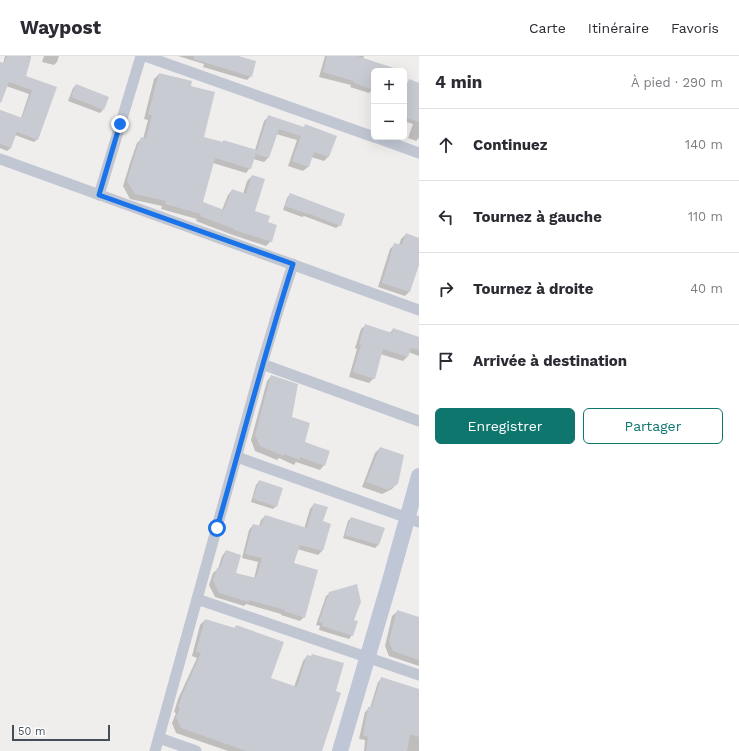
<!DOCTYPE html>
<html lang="fr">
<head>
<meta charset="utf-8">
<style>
  body { margin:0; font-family:"Work Sans",sans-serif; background:#f2f2f3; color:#2b2b33 }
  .controls { position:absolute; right:12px; top:12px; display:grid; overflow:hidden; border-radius:6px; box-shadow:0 4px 16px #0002 }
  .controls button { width:36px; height:36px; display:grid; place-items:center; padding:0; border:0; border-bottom:1px solid #e1e1e2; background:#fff; color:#2b2b33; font:20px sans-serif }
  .scale { position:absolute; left:12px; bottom:10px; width:98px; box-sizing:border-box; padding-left:4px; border:2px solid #454e5b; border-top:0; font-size:11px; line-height:14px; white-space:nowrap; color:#454e5b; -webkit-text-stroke:3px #fff; paint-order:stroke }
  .stop { position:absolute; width:12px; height:12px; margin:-9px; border:3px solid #1a73e8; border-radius:50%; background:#fff }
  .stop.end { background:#1a73e8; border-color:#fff; box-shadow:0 1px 4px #0008 }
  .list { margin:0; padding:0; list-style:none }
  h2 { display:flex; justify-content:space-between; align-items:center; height:52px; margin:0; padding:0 16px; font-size:17px }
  h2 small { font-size:13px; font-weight:400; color:#7c7c81 }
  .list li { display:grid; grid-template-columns:26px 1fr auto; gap:12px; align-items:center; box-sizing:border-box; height:72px; padding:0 16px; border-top:1px solid #e1e1e2 }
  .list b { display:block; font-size:15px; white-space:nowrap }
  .list em { font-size:13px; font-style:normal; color:#7c7c81 }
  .actions { display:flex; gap:8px; padding:12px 16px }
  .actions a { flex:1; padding:9px 0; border:1px solid #0f766e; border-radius:6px; text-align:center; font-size:14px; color:#0f766e }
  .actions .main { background:#0f766e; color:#fff }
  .icon { flex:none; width:22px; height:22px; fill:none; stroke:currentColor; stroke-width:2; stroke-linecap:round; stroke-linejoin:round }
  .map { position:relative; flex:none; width:419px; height:695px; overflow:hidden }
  header { display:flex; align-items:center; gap:24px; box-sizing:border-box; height:56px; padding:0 20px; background:#fff; border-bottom:1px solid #e1e1e2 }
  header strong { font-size:19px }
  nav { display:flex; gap:22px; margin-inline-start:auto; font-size:14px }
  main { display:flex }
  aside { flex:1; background:#fff }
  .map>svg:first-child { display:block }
  .shadow { fill:#0003 }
  .building { fill:#c9cbd3 }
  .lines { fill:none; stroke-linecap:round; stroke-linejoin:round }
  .street { stroke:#c0c7d3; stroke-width:11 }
  .secondary { stroke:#bfc7d7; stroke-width:16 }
  .route { stroke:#1a73e8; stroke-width:5 }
</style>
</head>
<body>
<header>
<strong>Waypost</strong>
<nav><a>Carte</a><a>Itinéraire</a><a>Favoris</a></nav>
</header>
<main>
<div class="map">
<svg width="419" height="695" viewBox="0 0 419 695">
  <rect width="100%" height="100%" fill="#f0eded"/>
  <g class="shadow">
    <polygon points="5,0 31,0 25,21 56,32 38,83 34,86 15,79 11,92 7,95 0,92 0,54 21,62 29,38 6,30 0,47 0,7 3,8"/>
    <polygon points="44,0 59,0 57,6 54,9 42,6"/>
    <polygon points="178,0 240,0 239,1 251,20 247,24 203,11 204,8"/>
    <polygon points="325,0 364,0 363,3 378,15 374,15 374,30 373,33 369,37 350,31 351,29 319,21"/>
    <polygon points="159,18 190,30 203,82 222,87 224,85 255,94 264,65 269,60 303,72 305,70 336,81 328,101 324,105 311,101 308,111 303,115 288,110 297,84 276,78 268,102 264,106 253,103 250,112 246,117 213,107 202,146 222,154 228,139 232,134 243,138 247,125 252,120 254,156 267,167 271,185 266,190 230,178 196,165 197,163 161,153 162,150 130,143 123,130 131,104 137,87 142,82 143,83 148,64 144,63 154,23"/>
    <polygon points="409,25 419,28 419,82 416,85 408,82 413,68 404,65 404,33 406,28"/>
    <polygon points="76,29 103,54 100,57 68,45 73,32"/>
    <polygon points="290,138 340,169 336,172 304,160 302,161 283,154 287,142"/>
    <polygon points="406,178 419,183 419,206 409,236 405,240 378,231 390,193 395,188 399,189 401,183"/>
    <polygon points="366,269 390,277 393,273 419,282 419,300 408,296 407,301 403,305 380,298 374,322 369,327 349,321 357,293 355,292 361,273"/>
    <polygon points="271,320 303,387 324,409 320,414 296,406 294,409 279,402 277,404 255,395 251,384 267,325"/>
    <polygon points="380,392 397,427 392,433 382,438 362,431 375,397"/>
    <polygon points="259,425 276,450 273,453 251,446 256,429"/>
    <polygon points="314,448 322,465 322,495 318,499 297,493 292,508 304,561 300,565 281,559 281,558 246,548 244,550 215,541 209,529 213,517 218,513 222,500 226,495 235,517 254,523 258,506 242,502 249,474 253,469 259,470 261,464 265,460 304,473 310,453"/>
    <polygon points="351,462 384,472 378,489 375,492 343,482 348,465"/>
    <polygon points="330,537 353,565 352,579 349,583 319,574 320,570 316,569 326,540"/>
    <polygon points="397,556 419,562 419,610 389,600 385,590 392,560"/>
    <polygon points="205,564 234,572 237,570 270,623 294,631 303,605 307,600 321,695 228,695 176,677 172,667 176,657 174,656 178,643 197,602 192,600 200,569"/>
    <polygon points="382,622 419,634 419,695 364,695 365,684 359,683 365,656 369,652 370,652 378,626"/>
  </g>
  <g class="building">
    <polygon points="7,0 26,0 31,2 26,20 57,31 38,84 17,76 11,92 0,88 0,54 22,62 32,34 9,26 1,47 0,46 0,6 4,7"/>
    <polygon points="194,0 238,0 256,5 252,21 194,3"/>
    <polygon points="327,0 357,0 397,13 396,15 374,15 374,34 354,27 354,25 323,16"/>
    <polygon points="159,17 192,25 191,30 215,36 204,81 223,86 223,84 257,94 251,113 215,102 203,146 224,154 232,133 246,138 252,119 265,123 255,155 270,160 268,166 277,169 272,186 234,174 234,173 200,160 201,158 165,148 166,145 135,138 127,125 135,98 141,81 146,83 152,59 148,59"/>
    <polygon points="409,23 419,27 419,66 404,61 404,38"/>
    <polygon points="76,28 109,41 104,54 71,41"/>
    <polygon points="268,59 304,71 305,68 337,80 329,101 314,96 309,111 292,105 301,80 279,73 269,102 256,98"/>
    <polygon points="290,137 345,158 341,170 307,157 307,158 285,150"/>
    <polygon points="406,177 419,182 419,209 410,236 382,227 394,187 402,189"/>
    <polygon points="365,268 392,277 393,272 419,281 419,294 411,292 408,301 383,293 375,323 353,316 361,288 359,288"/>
    <polygon points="271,319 298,328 292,361 310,367 305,386 330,395 325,410 300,401 300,404 284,398 283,400 260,390 255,379"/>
    <polygon points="380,391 404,399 398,428 388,434 366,426"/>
    <polygon points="259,424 283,432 277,451 253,443"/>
    <polygon points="314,447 328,451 323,465 331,468 323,495 300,489 294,507 318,514 305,562 284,555 285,554 249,544 249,546 219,537 213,524 217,512 220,512 226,494 241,499 236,517 256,522 262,502 245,498 253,468 261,470 265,459 307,472"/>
    <polygon points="351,461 385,472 379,489 345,479"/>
    <polygon points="357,528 361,546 354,564 358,565 353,580 322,570 323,567 319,566 329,536"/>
    <polygon points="397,554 419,561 419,604 393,595 389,585"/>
    <polygon points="205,563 235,572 236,569 284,586 271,622 297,631 307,599 311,600 312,598 344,607 336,635 341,637 322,695 246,695 181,672 176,661 180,652 178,651 183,637 201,597 196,596"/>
    <polygon points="381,621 419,633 419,681 410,678 407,695 366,695 368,681 363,679 368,651 372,651"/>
  </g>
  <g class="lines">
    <g class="street">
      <polyline points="145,0 374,81"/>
      <polyline points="375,81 419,97"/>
      <polyline points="0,103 419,254"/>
      <polyline points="99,139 141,0"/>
      <polyline points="262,308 419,365"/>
      <polyline points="237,401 419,466"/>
      <polyline points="197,543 419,619"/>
      <polyline points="159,682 196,695"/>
      <polyline points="155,695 262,308 278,255 293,208"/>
    </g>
    <polyline class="secondary" points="340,695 389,528 419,420"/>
  </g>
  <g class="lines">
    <path class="route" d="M120,68l-21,71 194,69c-28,87 -51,176 -76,264"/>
  </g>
</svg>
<div class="controls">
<button>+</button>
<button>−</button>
</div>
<div class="scale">50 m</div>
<div class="stop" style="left:217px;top:472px"></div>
<div class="stop end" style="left:120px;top:68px"></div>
</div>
<aside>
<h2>4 min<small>À pied · 290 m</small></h2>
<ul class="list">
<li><svg class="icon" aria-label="ahead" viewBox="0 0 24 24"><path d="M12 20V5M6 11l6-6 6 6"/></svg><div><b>Continuez</b></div><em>140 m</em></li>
<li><svg class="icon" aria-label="left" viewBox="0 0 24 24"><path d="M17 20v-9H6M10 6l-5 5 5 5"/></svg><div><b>Tournez à gauche</b></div><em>110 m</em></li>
<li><svg class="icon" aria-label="right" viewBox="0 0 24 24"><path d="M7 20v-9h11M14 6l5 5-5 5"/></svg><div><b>Tournez à droite</b></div><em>40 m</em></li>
<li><svg class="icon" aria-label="arrive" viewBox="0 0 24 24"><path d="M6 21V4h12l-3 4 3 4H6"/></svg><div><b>Arrivée à destination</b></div></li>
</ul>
<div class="actions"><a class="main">Enregistrer</a><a>Partager</a></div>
</aside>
</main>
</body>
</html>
